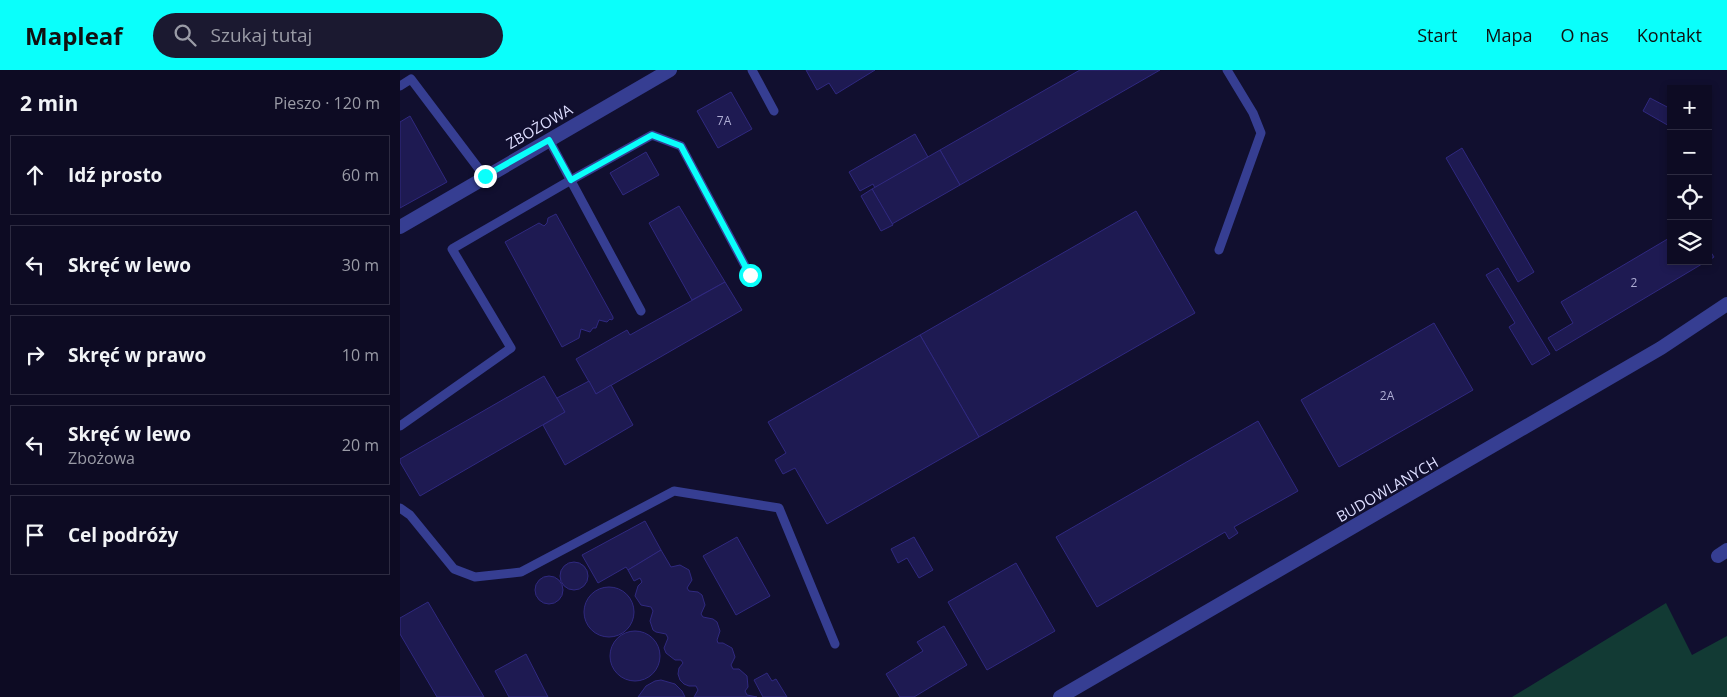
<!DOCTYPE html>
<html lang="pl">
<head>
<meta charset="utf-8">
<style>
  body { margin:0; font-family:"Open Sans",sans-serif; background:#1b1930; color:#f1f3f6 }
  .controls { position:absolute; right:15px; top:15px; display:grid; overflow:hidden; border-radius:0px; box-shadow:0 2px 8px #0003 }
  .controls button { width:45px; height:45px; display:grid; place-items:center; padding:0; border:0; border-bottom:1px solid #2d2b41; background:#0d0b23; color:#f1f3f6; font:25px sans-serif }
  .stop { position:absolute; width:15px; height:15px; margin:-11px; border:4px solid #0afffb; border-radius:50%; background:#fff }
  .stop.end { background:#0afffb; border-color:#fff; box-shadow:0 1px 5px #0008 }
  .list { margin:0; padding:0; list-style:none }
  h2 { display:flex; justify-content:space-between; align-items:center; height:65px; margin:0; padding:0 20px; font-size:21px }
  h2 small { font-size:16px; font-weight:400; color:#9a9ba6 }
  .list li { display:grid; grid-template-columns:32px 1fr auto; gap:15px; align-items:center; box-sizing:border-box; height:80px; margin:0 10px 10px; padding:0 10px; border:1px solid #2d2b41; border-radius:0px }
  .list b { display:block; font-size:19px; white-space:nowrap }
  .list p { margin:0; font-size:16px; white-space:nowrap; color:#9a9ba6 }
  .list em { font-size:16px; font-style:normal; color:#9a9ba6 }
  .icon { flex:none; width:28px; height:28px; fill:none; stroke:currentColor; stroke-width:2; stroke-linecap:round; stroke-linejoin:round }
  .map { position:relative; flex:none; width:1327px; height:627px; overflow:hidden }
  header { display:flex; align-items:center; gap:30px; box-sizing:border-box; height:70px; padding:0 25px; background:#0afffb; color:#111 }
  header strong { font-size:24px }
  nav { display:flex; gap:28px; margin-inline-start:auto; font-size:18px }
  .search { width:350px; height:45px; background:#1b1930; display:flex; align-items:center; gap:12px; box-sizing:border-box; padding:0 18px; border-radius:28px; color:#9a9ba6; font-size:19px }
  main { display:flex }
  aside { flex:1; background:#0d0b23 }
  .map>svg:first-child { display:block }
  .green { fill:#123a34 }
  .building { fill:#1e1a52; stroke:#302980 }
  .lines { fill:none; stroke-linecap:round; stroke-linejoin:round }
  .service { stroke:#363e92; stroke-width:9 }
  .minor { stroke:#363e92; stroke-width:14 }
  .route { stroke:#0afffb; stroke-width:6 }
  .labels { text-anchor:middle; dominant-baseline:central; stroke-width:4.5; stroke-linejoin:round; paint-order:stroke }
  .number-label { font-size:12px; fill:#aeadd4 }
  .street-label { font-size:15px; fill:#dedeff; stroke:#110f2f }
</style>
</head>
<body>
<header>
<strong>Mapleaf</strong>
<div class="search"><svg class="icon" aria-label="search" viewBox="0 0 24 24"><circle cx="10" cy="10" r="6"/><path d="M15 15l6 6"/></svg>Szukaj tutaj</div>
<nav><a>Start</a><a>Mapa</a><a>O nas</a><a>Kontakt</a></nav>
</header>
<main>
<aside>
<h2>2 min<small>Pieszo · 120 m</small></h2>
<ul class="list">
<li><svg class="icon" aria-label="ahead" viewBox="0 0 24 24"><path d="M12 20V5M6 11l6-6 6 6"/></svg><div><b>Idź prosto</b></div><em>60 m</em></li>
<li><svg class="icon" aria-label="left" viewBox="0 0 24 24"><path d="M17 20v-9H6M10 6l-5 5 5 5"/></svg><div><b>Skręć w lewo</b></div><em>30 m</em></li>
<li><svg class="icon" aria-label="right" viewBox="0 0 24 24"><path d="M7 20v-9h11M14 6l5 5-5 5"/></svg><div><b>Skręć w prawo</b></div><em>10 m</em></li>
<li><svg class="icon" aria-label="left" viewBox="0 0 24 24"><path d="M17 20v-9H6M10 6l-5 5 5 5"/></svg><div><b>Skręć w lewo</b><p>Zbożowa</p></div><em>20 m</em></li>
<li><svg class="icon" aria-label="arrive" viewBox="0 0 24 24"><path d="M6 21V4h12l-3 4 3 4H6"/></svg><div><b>Cel podróży</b></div></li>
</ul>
</aside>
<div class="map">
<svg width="1327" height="627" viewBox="0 0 1327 627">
  <rect width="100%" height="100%" fill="#110f2f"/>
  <polygon class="green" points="1266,533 1292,585 1327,566 1327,627 1112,627"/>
  <g class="building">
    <polygon points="406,0 475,0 436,24 429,13 417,20"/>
    <polygon points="680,0 760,0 560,115 540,80"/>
    <polygon points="331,22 352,59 318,78 297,41"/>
    <polygon points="1250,28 1271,39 1271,57 1243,41"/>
    <polygon points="10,46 47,112 0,138 0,52"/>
    <polygon points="515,64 528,87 475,118 473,114 460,121 449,102"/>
    <polygon points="1062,78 1134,202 1118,212 1046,88"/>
    <polygon points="540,80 560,115 492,154 472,119"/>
    <polygon points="246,82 259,105 223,125 210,103"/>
    <polygon points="472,119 493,155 481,161 461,126"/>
    <polygon points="279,136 325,212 292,230 249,153"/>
    <polygon points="736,141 795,243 579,367 520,265"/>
    <polygon points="156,144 213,247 213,249 211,250 210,249 207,252 199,250 196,258 193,258 190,262 181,259 179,268 162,277 105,172 139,153 144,156 147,153 148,148"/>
    <polygon points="1271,167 1271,191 1307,191 1156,281 1148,268 1173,253 1161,232"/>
    <polygon points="1308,178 1314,187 1308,191"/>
    <polygon points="1098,198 1150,284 1132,295 1109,257 1115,253 1086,205"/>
    <polygon points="325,212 342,240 196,324 176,289 227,260 230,265"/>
    <polygon points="1034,253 1073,320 939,397 901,330"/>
    <polygon points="520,265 579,367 427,454 395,398 383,404 375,390 386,383 368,352"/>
    <polygon points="144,306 165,342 20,426 0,392 0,389"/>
    <polygon points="189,311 196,324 211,315 233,355 165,395 143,355 165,342 157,328"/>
    <polygon points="858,351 898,421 834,457 838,463 829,469 825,462 697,537 656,467"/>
    <polygon points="245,451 261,480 228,500 226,497 198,513 182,485"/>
    <polygon points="337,467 370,526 336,545 303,486"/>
    <polygon points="514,467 533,500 519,508 507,488 498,493 491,479"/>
    <polygon points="261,480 271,497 280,495 289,500 292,510 287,518 289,521 298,522 302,525 305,535 301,544 303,547 313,549 317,552 320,561 317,570 318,573 323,573 332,578 335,587 331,595 333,599 339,599 347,606 348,617 345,621 347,625 357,627 294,627 298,620 296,616 289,616 284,614 280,610 278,604 279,598 283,593 281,590 275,590 266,583 264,578 268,568 266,564 256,562 253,560 250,551 253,541 251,537 241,535 235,526 238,516 242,512 240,508 234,511 228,500"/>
    <circle cx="174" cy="506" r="14"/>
    <polygon points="616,493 655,561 587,600 548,532"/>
    <circle cx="149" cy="520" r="14"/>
    <circle cx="209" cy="542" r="25"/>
    <polygon points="28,532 84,627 37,627 0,564 0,548"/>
    <polygon points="544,556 567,595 514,627 500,627 486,604 523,581 517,572"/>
    <circle cx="235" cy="586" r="25"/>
    <polygon points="126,584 148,627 109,627 95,601"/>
    <polygon points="367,603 372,611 376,609 387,627 363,627 354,610"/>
    <polygon points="261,610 275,614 282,621 285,627 238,627 246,616 255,611"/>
  </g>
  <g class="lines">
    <g class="service">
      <polyline points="352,0 374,41"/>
      <polyline points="0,16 11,9 85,107"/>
      <polyline points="149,70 241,241"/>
      <polyline points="819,180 861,63 853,43 827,0"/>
      <polyline points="0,356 111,278 52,179 171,110 252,65 281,76 350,205"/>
      <polyline points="0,438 10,445 54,499 75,507 121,502 274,421 379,438 435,574"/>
    </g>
    <g class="minor">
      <polyline points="0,157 270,0"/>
      <polyline points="1318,486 1327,480"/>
      <polyline points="660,627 1261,278 1327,234"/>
    </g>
  </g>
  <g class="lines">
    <polyline class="route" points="85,106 149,70 171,110 252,65 281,76 350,205"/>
  </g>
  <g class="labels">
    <g class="number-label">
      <text x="324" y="50">7A</text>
      <text x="1234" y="212">2</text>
      <text x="987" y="325">2A</text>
    </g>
    <g class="street-label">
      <text transform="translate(139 56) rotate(-30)">ZBOŻOWA</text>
      <text transform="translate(987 419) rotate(-30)">BUDOWLANYCH</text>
    </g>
  </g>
</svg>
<div class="controls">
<button>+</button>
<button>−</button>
<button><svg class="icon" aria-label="locate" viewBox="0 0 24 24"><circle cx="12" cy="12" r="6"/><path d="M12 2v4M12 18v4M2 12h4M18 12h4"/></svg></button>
<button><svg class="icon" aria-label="layers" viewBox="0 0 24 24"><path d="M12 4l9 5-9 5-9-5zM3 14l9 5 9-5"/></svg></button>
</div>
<div class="stop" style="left:350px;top:205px"></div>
<div class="stop end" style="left:85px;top:106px"></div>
</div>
</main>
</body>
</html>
